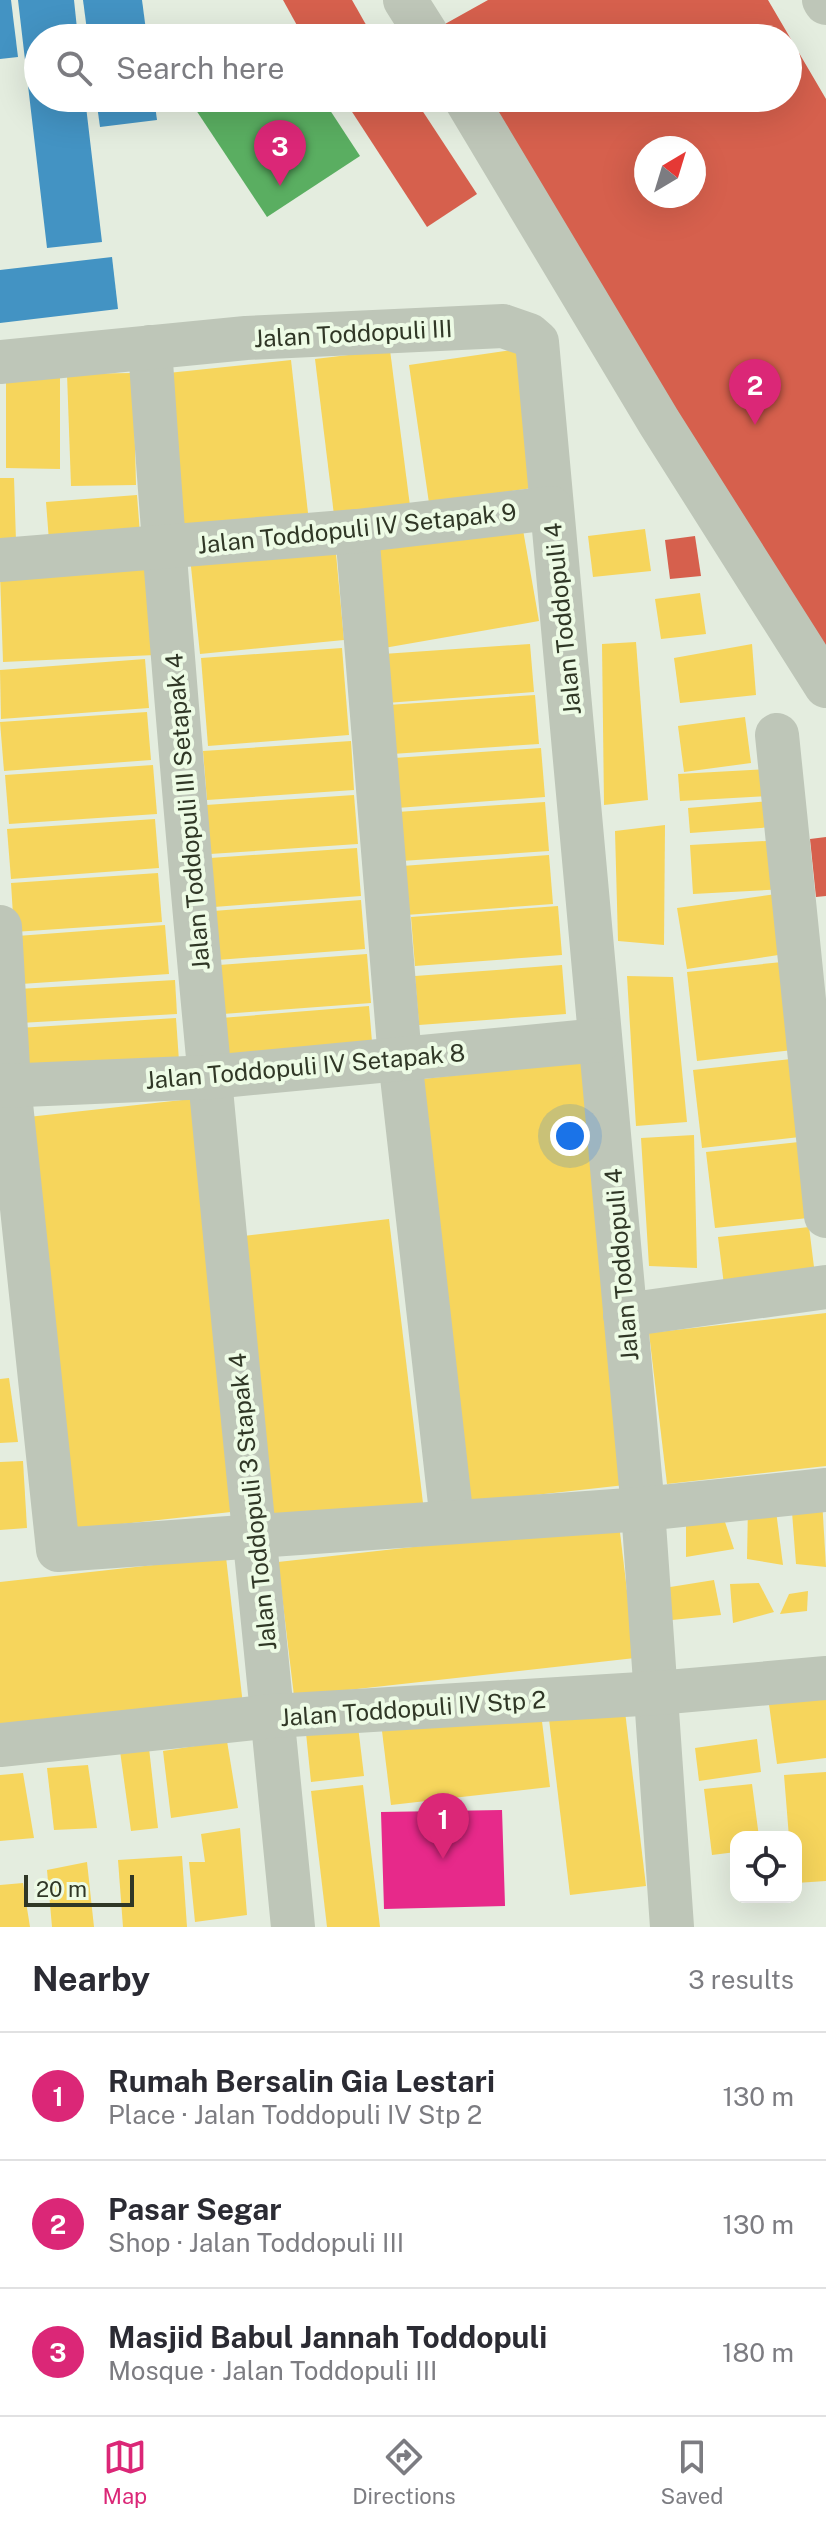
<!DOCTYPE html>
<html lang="en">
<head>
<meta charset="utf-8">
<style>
  body { margin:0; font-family:"Public Sans",sans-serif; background:#f2f2f3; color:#2b2b33 }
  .controls { position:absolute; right:24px; bottom:24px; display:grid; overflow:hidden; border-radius:16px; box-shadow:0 8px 32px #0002 }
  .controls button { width:72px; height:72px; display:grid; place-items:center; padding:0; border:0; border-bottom:2px solid #e1e1e2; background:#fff; color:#2b2b33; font:40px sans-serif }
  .compass { position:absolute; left:634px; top:136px; width:72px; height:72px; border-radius:50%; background:#fff; box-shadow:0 8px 32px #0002; rotate:38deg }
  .scale { position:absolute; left:24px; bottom:20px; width:110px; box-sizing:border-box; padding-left:8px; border:4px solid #303726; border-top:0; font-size:22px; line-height:28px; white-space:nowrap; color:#303726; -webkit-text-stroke:6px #edfbe5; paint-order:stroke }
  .you { position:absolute; left:570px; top:1136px; width:28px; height:28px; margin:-20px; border:6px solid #fff; border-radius:50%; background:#1a73e8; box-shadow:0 0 0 12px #1a73e833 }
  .badge { display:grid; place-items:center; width:52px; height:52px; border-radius:50%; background:#db2777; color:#fff; font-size:26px; font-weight:700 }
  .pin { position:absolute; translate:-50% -66px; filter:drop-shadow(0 2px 4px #0008) }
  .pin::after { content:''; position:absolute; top:42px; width:28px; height:24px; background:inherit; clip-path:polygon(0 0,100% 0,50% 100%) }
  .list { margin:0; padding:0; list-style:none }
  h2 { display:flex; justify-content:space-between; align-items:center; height:104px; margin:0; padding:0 32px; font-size:34px }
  h2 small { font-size:26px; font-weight:400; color:#7c7c81 }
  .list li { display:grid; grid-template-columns:52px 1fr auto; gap:24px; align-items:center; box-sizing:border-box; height:128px; padding:0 32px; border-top:2px solid #e1e1e2 }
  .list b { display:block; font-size:30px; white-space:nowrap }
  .list p { margin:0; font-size:26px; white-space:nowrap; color:#7c7c81 }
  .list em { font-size:26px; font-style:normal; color:#7c7c81 }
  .icon { flex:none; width:44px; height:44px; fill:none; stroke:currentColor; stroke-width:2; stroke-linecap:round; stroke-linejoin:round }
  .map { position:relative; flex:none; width:826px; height:1927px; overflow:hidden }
  .search { position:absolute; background:#fff; box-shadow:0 8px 32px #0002; left:24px; right:24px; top:24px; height:88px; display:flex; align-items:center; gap:20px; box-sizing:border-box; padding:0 28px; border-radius:44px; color:#7c7c81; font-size:30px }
  .sheet { height:488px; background:#fff }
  nav { display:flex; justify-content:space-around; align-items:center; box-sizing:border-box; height:112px; border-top:2px solid #e1e1e2; background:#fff; font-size:22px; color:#7c7c81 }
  nav a { display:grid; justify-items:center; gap:4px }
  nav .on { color:#db2777 }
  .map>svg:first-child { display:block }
  .homes { fill:#f6d55c }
  .shops { fill:#d6604d; fill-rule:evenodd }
  .schools { fill:#4393c3 }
  .health { fill:#e7298a }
  .public { fill:#5aae61 }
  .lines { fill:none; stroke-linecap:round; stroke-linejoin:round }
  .minor { stroke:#bec6b8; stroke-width:44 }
  .labels { text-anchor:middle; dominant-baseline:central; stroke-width:8; stroke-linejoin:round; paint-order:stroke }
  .street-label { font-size:24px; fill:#303726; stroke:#edfbe5 }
</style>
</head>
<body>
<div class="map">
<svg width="826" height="1927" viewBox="0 0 826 1927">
  <rect width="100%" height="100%" fill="#e4eddf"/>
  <g class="homes">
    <polygon points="526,348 546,486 429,503 409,365"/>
    <polygon points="390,350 410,506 334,515 315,359"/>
    <polygon points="291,360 309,522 174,533 168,373"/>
    <polygon points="133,373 136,485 71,486 67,374"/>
    <polygon points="6,377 60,378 60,469 6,468"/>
    <polygon points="0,478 14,478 16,541 0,541"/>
    <polygon points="137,495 140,534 49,541 46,502"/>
    <polygon points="522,524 539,621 384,648 366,551"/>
    <polygon points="645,529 651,571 593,577 588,536"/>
    <polygon points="335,543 344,640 200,654 190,557"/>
    <polygon points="151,568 155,655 3,662 0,574"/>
    <polygon points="700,593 706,634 661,639 655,599"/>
    <polygon points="636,642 648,800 604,805 602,644"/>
    <polygon points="530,644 534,692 386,703 383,654"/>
    <polygon points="752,644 756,695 680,703 674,658"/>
    <polygon points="342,648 349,735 208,746 201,658"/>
    <polygon points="145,659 149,708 1,719 0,670"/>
    <polygon points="535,695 539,744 392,754 388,705"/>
    <polygon points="147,712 151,760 4,771 0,722"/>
    <polygon points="745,717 751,763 684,772 678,726"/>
    <polygon points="351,741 354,790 207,800 203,751"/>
    <polygon points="541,748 545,797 397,808 394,758"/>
    <polygon points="153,765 157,814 9,824 5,775"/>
    <polygon points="767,769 769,796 680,801 678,774"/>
    <polygon points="354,795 358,844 210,854 206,805"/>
    <polygon points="771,801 773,827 690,833 688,808"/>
    <polygon points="545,802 549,851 401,861 397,812"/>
    <polygon points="155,819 159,868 11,879 7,829"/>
    <polygon points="665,825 664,945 618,941 615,831"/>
    <polygon points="783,840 786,889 693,894 690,845"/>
    <polygon points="357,848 361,896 214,907 210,858"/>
    <polygon points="549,855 553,904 406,915 402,866"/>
    <polygon points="158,873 162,922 14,932 11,883"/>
    <polygon points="776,894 785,954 687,969 677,908"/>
    <polygon points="361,900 365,949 217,960 213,911"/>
    <polygon points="558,906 562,955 415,966 411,917"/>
    <polygon points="165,925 169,974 21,984 17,936"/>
    <polygon points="367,954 371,1003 223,1014 219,965"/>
    <polygon points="782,962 793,1050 697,1061 687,972"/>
    <polygon points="562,965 566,1014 419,1025 415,976"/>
    <polygon points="627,976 673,977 687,1122 636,1126"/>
    <polygon points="175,980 177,1014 20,1023 18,989"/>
    <polygon points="369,1006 372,1042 224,1054 221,1018"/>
    <polygon points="176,1018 179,1061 22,1071 19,1028"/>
    <polygon points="791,1059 800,1137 702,1148 693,1070"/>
    <polygon points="584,1061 634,1484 464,1503 414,1080"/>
    <polygon points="191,1099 240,1511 68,1530 19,1118"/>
    <polygon points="694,1135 697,1268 649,1266 641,1138"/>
    <polygon points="799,1142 808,1218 715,1228 706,1152"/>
    <polygon points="389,1219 423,1503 269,1520 235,1237"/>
    <polygon points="809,1227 815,1275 724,1285 718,1237"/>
    <polygon points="826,1313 826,1466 667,1484 649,1333"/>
    <polygon points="9,1378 18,1442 0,1443 0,1379"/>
    <polygon points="23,1461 27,1528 0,1530 0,1462"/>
    <polygon points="791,1499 822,1499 826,1567 796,1564"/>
    <polygon points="775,1503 783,1565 747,1559 748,1506"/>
    <polygon points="686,1516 723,1516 734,1549 686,1557"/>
    <polygon points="619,1524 635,1658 294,1696 278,1562"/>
    <polygon points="226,1557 243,1705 0,1732 0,1582"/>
    <polygon points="714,1580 721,1615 662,1621 664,1588"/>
    <polygon points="759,1583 774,1612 733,1623 730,1584"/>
    <polygon points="808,1591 807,1611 780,1614 789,1594"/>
    <polygon points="826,1690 826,1758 777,1764 768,1697"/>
    <polygon points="624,1703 646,1886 570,1895 548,1711"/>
    <polygon points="541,1713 550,1787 391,1805 382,1731"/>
    <polygon points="358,1726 364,1776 311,1782 306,1733"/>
    <polygon points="757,1739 761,1772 699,1781 695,1748"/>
    <polygon points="227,1741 238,1808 171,1818 163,1751"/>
    <polygon points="149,1748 158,1828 131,1831 120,1751"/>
    <polygon points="88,1765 97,1828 54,1830 47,1768"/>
    <polygon points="826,1772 826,1881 796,1883 796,1837 789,1837 784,1775"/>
    <polygon points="23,1773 34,1838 0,1841 0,1775"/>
    <polygon points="752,1784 759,1837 736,1837 736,1852 712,1855 704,1789"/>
    <polygon points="363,1785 380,1927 327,1927 311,1791"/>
    <polygon points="240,1828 247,1915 195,1922 189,1862 205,1862 201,1834"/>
    <polygon points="182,1856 187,1927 123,1927 118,1860"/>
    <polygon points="87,1862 94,1927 52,1927 47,1870"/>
    <polygon points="23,1883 30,1927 0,1927 0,1885"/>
  </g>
  <g class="shops">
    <polygon points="283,0 352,0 369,30 355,38 304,38"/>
    <path d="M488,0h280l58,99v555l-346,-556h308v-60h-346l-6,-9zM646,148h48v48h-48z"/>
    <polygon points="343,98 414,98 477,194 427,227"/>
    <polygon points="695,536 701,576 670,579 665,540"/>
    <polygon points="826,837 826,896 816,897 810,839"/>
  </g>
  <g class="schools">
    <polygon points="0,0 11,0 18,57 0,59"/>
    <polygon points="18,0 74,0 78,38 38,38 38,98 85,98 102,242 47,248"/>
    <polygon points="83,0 142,0 147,38 88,38"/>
    <polygon points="96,98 154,98 157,120 100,127"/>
    <polygon points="112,257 118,309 0,323 0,270"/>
  </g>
  <polygon class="health" points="502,1810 505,1906 384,1909 381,1812"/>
  <polygon class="public" points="188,98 322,98 360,156 267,217"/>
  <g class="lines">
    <g class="minor">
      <polyline points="405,0 429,38"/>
      <polyline points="824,0 826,3"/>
      <polyline points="465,98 659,422 826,686"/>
      <path d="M150,347c35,527 92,1054 143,1580"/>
      <polyline points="0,362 246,338 503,326 529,335 537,342 643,1509 672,1927"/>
      <polyline points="357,531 400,1059 452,1521"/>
      <polyline points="0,560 357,531 551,508"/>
      <polyline points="777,735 826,1216"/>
      <polyline points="0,927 9,1085 58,1550 643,1509 826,1490"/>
      <polyline points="0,1086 211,1077 600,1040"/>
      <polyline points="625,1315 826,1287"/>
      <polyline points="0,1745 273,1716 657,1693 826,1678"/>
    </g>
  </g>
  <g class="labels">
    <g class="street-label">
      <text transform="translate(353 333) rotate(-3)">Jalan Toddopuli III</text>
      <text transform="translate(357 528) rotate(-6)">Jalan Toddopuli IV Setapak 9</text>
      <text transform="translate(562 619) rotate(-96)">Jalan Toddopuli 4</text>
      <text transform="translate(187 812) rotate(-95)">Jalan Toddopuli III Setapak 4</text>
      <text transform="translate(305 1066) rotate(-5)">Jalan Toddopuli IV Setapak 8</text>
      <text transform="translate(621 1265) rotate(-95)">Jalan Toddopuli 4</text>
      <text transform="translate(252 1502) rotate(-96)">Jalan Toddopuli 3 Stapak 4</text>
      <text transform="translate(413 1708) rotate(-4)">Jalan Toddopuli IV Stp 2</text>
    </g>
  </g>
</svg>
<div class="controls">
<button><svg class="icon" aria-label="locate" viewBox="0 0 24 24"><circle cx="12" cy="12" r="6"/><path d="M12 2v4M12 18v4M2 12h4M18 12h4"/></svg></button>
</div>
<svg class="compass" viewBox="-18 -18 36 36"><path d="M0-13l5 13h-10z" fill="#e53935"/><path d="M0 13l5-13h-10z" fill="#7c7c81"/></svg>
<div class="scale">20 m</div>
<div class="you"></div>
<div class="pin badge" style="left:443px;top:1859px">1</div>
<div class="pin badge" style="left:755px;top:425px">2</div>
<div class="pin badge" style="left:280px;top:186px">3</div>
<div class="search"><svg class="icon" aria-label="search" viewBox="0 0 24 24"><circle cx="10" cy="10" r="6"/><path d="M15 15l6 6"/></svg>Search here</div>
</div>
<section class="sheet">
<h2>Nearby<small>3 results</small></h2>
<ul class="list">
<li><span class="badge">1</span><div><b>Rumah Bersalin Gia Lestari</b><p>Place · Jalan Toddopuli IV Stp 2</p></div><em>130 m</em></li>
<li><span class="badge">2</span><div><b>Pasar Segar</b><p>Shop · Jalan Toddopuli III</p></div><em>130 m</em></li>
<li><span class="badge">3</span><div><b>Masjid Babul Jannah Toddopuli</b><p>Mosque · Jalan Toddopuli III</p></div><em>180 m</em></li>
</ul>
</section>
<nav>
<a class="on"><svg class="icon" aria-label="map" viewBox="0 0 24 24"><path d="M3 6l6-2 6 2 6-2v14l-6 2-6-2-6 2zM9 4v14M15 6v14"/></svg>Map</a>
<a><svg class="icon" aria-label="directions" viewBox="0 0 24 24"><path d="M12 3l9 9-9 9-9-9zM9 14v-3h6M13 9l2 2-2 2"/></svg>Directions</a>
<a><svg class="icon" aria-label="saved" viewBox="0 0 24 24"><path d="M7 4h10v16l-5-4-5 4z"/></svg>Saved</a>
</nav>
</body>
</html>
